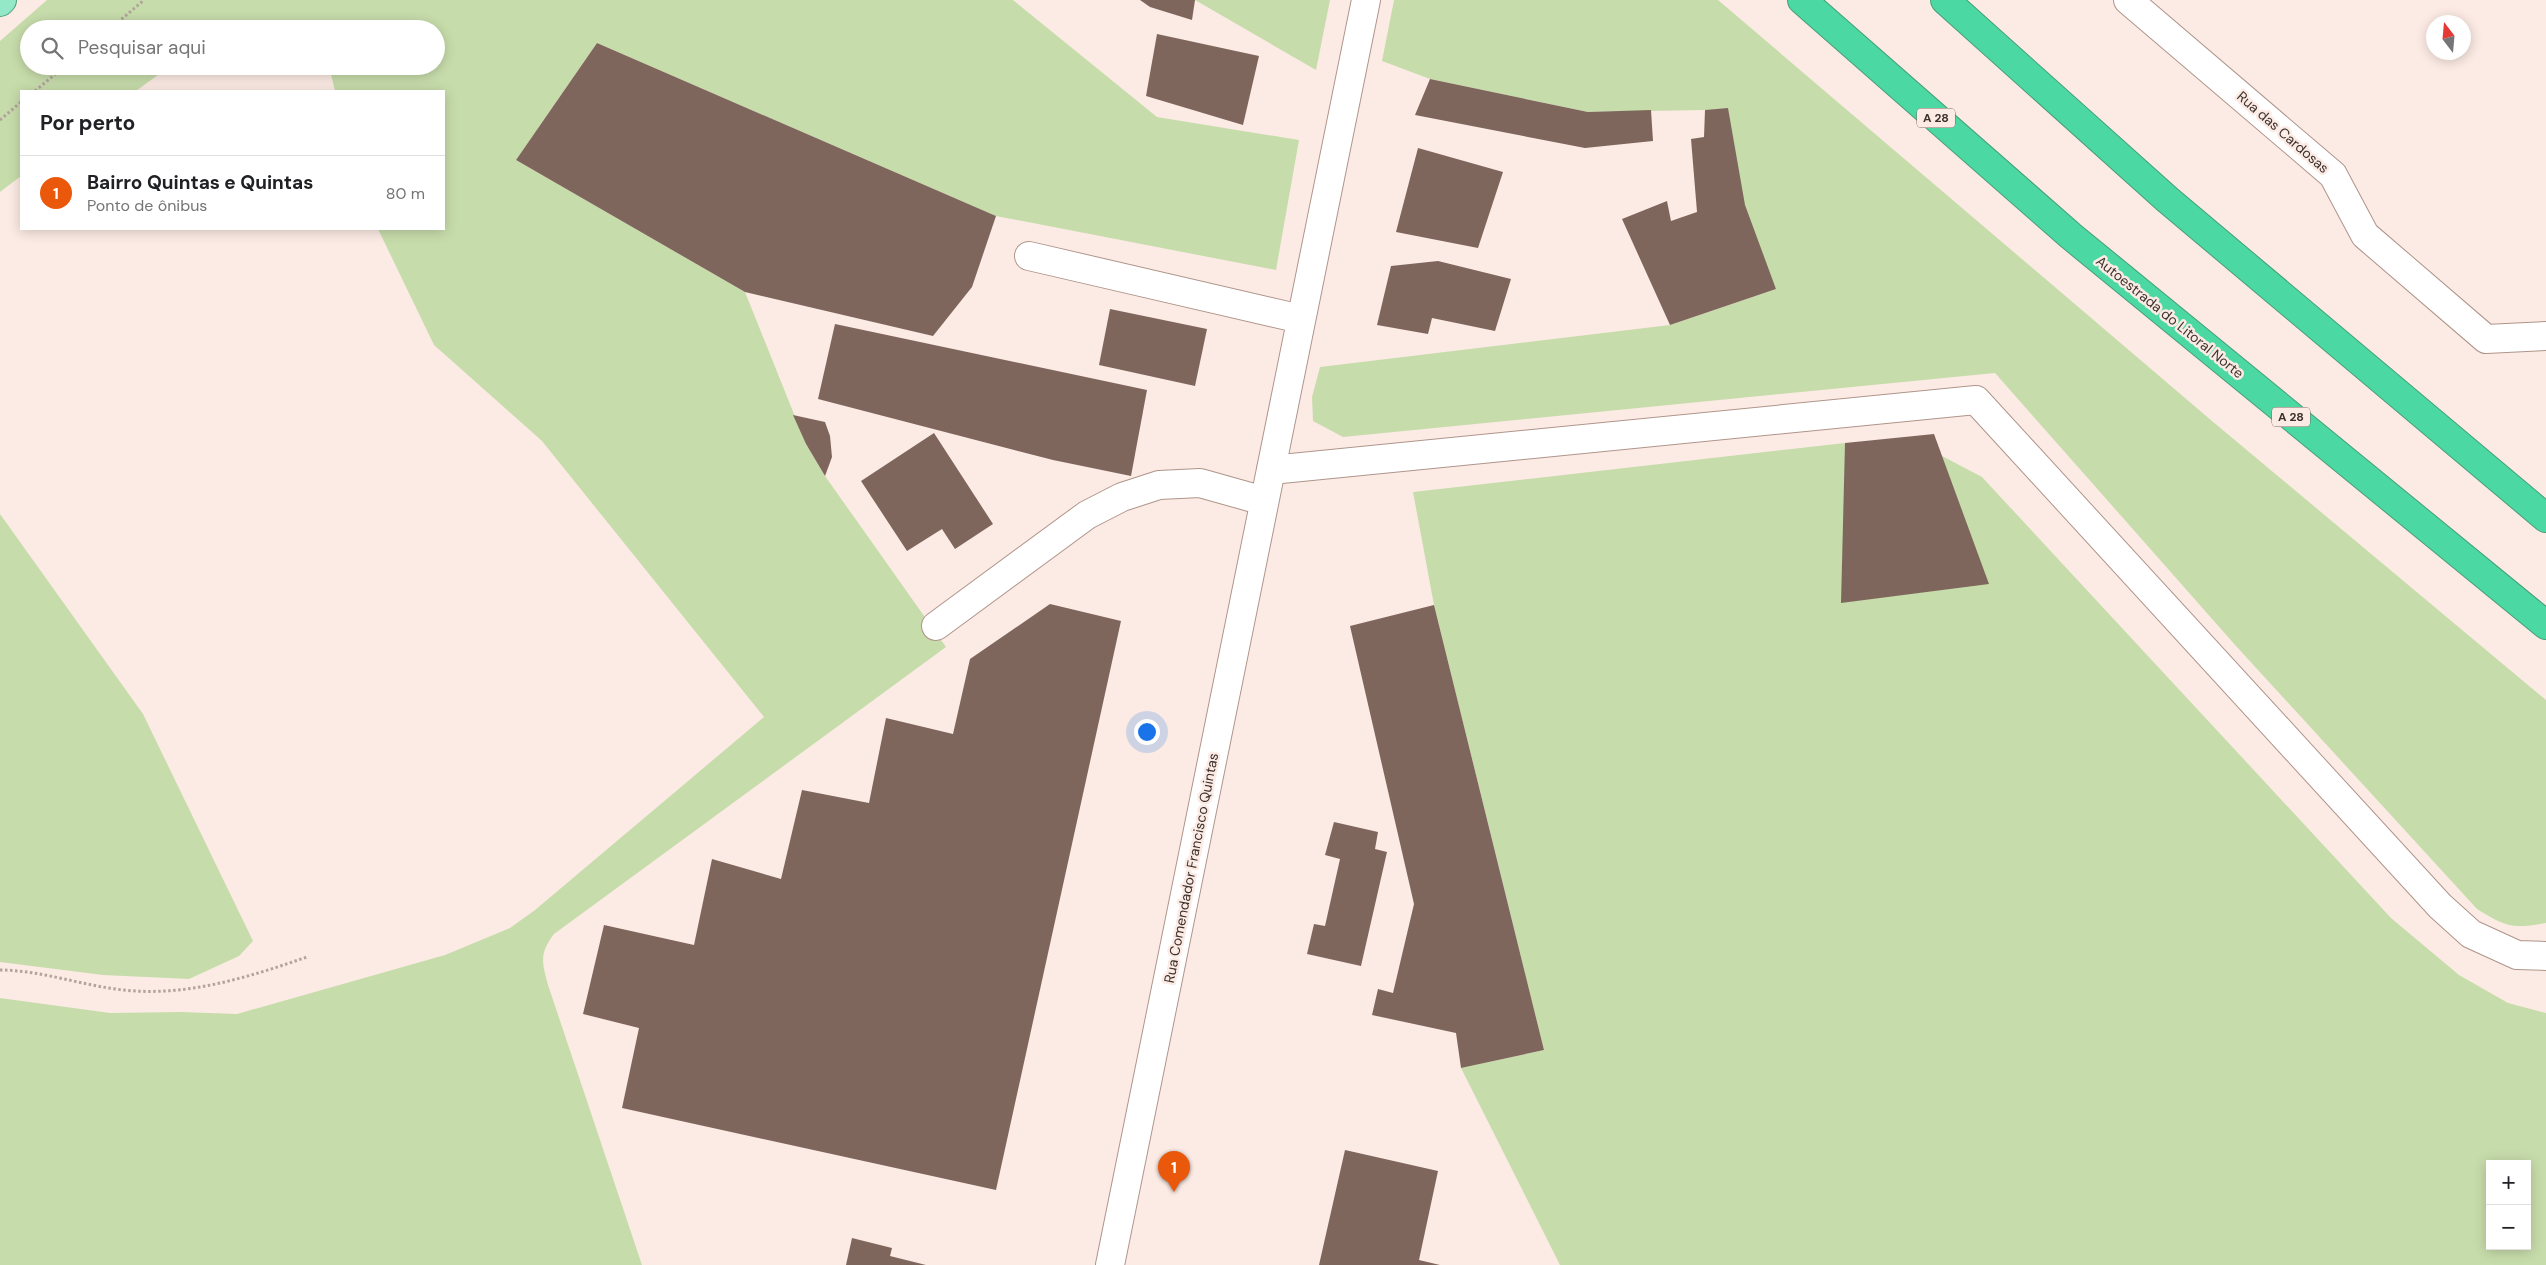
<!DOCTYPE html>
<html lang="pt">
<head>
<meta charset="utf-8">
<style>
  body { margin:0; font-family:"DM Sans",sans-serif; background:#f6f6f6; color:#202124 }
  .controls { position:absolute; right:15px; bottom:15px; display:grid; overflow:hidden; border-radius:0px; box-shadow:0 2px 12px #0003 }
  .controls button { width:45px; height:45px; display:grid; place-items:center; padding:0; border:0; border-bottom:1px solid #e0e0e0; background:#fff; color:#202124; font:25px sans-serif }
  .compass { position:absolute; left:2426px; top:15px; width:45px; height:45px; border-radius:50%; background:#fff; box-shadow:0 2px 12px #0003; rotate:344deg }
  .you { position:absolute; left:1146px; top:731px; width:18px; height:18px; margin:-12px; border:4px solid #fff; border-radius:50%; background:#1a73e8; box-shadow:0 0 0 8px #1a73e833 }
  .badge { display:grid; place-items:center; width:32px; height:32px; border-radius:50%; background:#ea580c; color:#fff; font-size:16px; font-weight:700 }
  .pin { position:absolute; translate:-50% -41px; filter:drop-shadow(0 1px 2px #0008) }
  .pin::after { content:''; position:absolute; top:26px; width:18px; height:15px; background:inherit; clip-path:polygon(0 0,100% 0,50% 100%) }
  .list { margin:0; padding:0; list-style:none }
  h2 { display:flex; justify-content:space-between; align-items:center; height:65px; margin:0; padding:0 20px; font-size:21px }
  h2 small { font-size:16px; font-weight:400; color:#757577 }
  .list li { display:grid; grid-template-columns:32px 1fr auto; gap:15px; align-items:center; box-sizing:border-box; height:75px; padding:0 20px; border-top:1px solid #e0e0e0 }
  .list b { display:block; font-size:19px; white-space:nowrap }
  .list p { margin:0; font-size:16px; white-space:nowrap; color:#757577 }
  .list em { font-size:16px; font-style:normal; color:#757577 }
  .icon { flex:none; width:28px; height:28px; fill:none; stroke:currentColor; stroke-width:2; stroke-linecap:round; stroke-linejoin:round }
  .map { position:relative; flex:none; width:2546px; height:1265px; overflow:hidden }
  .search { position:absolute; background:#fff; box-shadow:0 2px 12px #0003; left:20px; top:20px; width:425px; height:55px; display:flex; align-items:center; gap:12px; box-sizing:border-box; padding:0 18px; border-radius:28px; color:#757577; font-size:19px }
  .panel { position:absolute; background:#fff; box-shadow:0 2px 12px #0003; left:20px; top:90px; width:425px; height:140px; border-radius:0px }
  .map>svg:first-child { display:block }
  .green { fill:#c7dcab; fill-rule:evenodd }
  .building { fill:#7f665d }
  .lines { fill:none; stroke-linecap:round; stroke-linejoin:round }
  .minor-casing { stroke:#af958b; stroke-width:30 }
  .major-casing { stroke:#469e7a; stroke-width:30 }
  .highway-casing { stroke:#469e7a; stroke-width:30 }
  .path { stroke:#b2a39d; stroke-width:3; stroke-dasharray:2.5 2.5; stroke-linecap:butt }
  .minor { stroke:#fff; stroke-width:28 }
  .major { stroke:#94e8c8; stroke-width:28 }
  .highway { stroke:#4cd8a3; stroke-width:28 }
  .labels { text-anchor:middle; dominant-baseline:central; stroke-width:5; stroke-linejoin:round; paint-order:stroke }
  .shield { fill:#fcebe4; stroke:#766964; stroke-width:1 }
  .shield-label { font-size:12px; font-weight:bold; fill:#3c312d }
  .street-label { font-size:14px; fill:#3c312d; stroke:#fcebe4 }
</style>
</head>
<body>
<div class="map">
<svg width="2546" height="1265" viewBox="0 0 2546 1265">
  <rect width="100%" height="100%" fill="#fcebe4"/>
  <g class="green">
    <path d="M47,0h966l144,117 142,23 -23,130 -280,-54 -399,-173 -81,117 229,132 61,152 19,32 121,171 -392,287c-15,20 -12,28 -6,51l94,280h-642v-267l110,15 70,-1 57,2 208,-59 65,-27 25,-18 229,-193 -222,-276 -108,-96 -56,-116h66v-138h-109l-6,-25h107v-37h-407v37h141l-34,25h-115v85l-21,16v-151z"/>
    <polygon points="1195,0 1330,0 1316,70"/>
    <path d="M1394,0h324l494,421 334,279v223c-34,6 -40,4 -69,-14l-241,-263 -241,-273 -652,64 -30,-16 -1,-24 8,-30 350,-42 106,-36 -71,-179 -117,2 -158,-33 -48,-18z"/>
    <path d="M1845,443l97,13 40,21 409,441 68,57 49,28 38,10v252h-986l-99,-197 83,-18 -110,-445 -21,-113zM2490,1164h37v82h-37z"/>
    <polygon points="0,514 143,714 253,941 239,956 189,979 103,975 0,962"/>
  </g>
  <g class="building">
    <polygon points="1140,0 1195,0 1192,20 1150,7"/>
    <polygon points="1157,34 1259,56 1243,125 1146,96"/>
    <polygon points="597,43 996,216 972,287 933,336 745,292 516,160"/>
    <polygon points="1430,79 1588,112 1651,110 1653,141 1585,148 1415,115"/>
    <polygon points="1728,108 1745,205 1776,289 1670,325 1622,219 1667,201 1671,221 1697,212 1691,139 1704,137 1705,110"/>
    <polygon points="1418,148 1503,172 1478,248 1396,232"/>
    <polygon points="1438,261 1511,279 1495,331 1432,318 1428,334 1377,325 1391,266"/>
    <polygon points="1110,309 1207,329 1195,386 1099,365"/>
    <polygon points="835,324 1147,390 1131,476 1053,460 818,399"/>
    <polygon points="793,415 825,422 830,436 832,457 825,476 806,444"/>
    <polygon points="934,433 993,524 955,549 942,529 907,551 861,481"/>
    <polygon points="1934,434 1989,584 1841,603 1845,443"/>
    <polygon points="1050,604 1121,621 996,1190 622,1108 639,1028 583,1014 604,925 694,945 712,859 781,879 802,790 869,803 886,718 953,734 970,659"/>
    <polygon points="1434,605 1544,1050 1461,1068 1456,1033 1372,1015 1378,989 1393,993 1414,904 1350,626"/>
    <polygon points="1334,822 1378,832 1375,849 1387,852 1361,966 1307,954 1314,924 1325,926 1340,859 1325,855"/>
    <polygon points="1345,1150 1438,1171 1419,1260 1440,1265 1319,1265"/>
    <polygon points="852,1238 892,1248 890,1256 926,1265 846,1265"/>
  </g>
  <g class="lines">
    <g class="minor-casing">
      <g id="minor">
        <polyline points="2128,0 2333,175 2365,235 2486,339 2546,336"/>
        <polyline points="1029,256 1301,319"/>
        <polyline points="1271,470 1976,400 2440,906 2471,934 2517,955 2546,956"/>
        <polyline points="936,626 1087,515 1122,497 1159,485 1200,483 1264,501"/>
        <polyline points="1110,1265 1366,0"/>
      </g>
    </g>
    <g class="major-casing">
      <polyline id="major" points="0,2 2,0"/>
    </g>
    <g class="highway-casing">
      <g id="highway">
        <polyline points="1802,0 2071,236 2546,625"/>
        <polyline points="1945,0 2168,200 2546,518"/>
      </g>
    </g>
    <g class="path">
      <polyline points="110,29 144,0"/>
      <polyline points="35,91 65,66"/>
      <polyline points="0,120 21,102"/>
      <path d="M0,970c41,0 83,16 124,20 63,7 125,-13 183,-33"/>
    </g>
    <use href="#minor" class="minor"/>
    <use href="#major" class="major"/>
    <use href="#highway" class="highway"/>
  </g>
  <g class="labels">
    <g class="shield">
      <rect x="1917" y="108.5" width="38" height="19" rx="4"/>
      <rect x="2272" y="407.5" width="38" height="19" rx="4"/>
    </g>
    <g class="shield-label">
      <text x="1936" y="118">A 28</text>
      <text x="2291" y="417">A 28</text>
    </g>
    <g class="street-label">
      <text transform="translate(2283 132) rotate(41)">Rua das Cardosas</text>
      <text transform="translate(2170 317) rotate(39)">Autoestrada do Litoral Norte</text>
      <text transform="translate(1191 868) rotate(-79)">Rua Comendador Francisco Quintas</text>
    </g>
  </g>
</svg>
<div class="controls">
<button>+</button>
<button>−</button>
</div>
<svg class="compass" viewBox="-18 -18 36 36"><path d="M0-13l5 13h-10z" fill="#e53935"/><path d="M0 13l5-13h-10z" fill="#757577"/></svg>
<div class="you"></div>
<div class="pin badge" style="left:1174px;top:1192px">1</div>
<div class="search"><svg class="icon" aria-label="search" viewBox="0 0 24 24"><circle cx="10" cy="10" r="6"/><path d="M15 15l6 6"/></svg>Pesquisar aqui</div>
<section class="panel">
<h2>Por perto<small></small></h2>
<ul class="list">
<li><span class="badge">1</span><div><b>Bairro Quintas e Quintas</b><p>Ponto de ônibus</p></div><em>80 m</em></li>
</ul>
</section>
</div>
</body>
</html>
